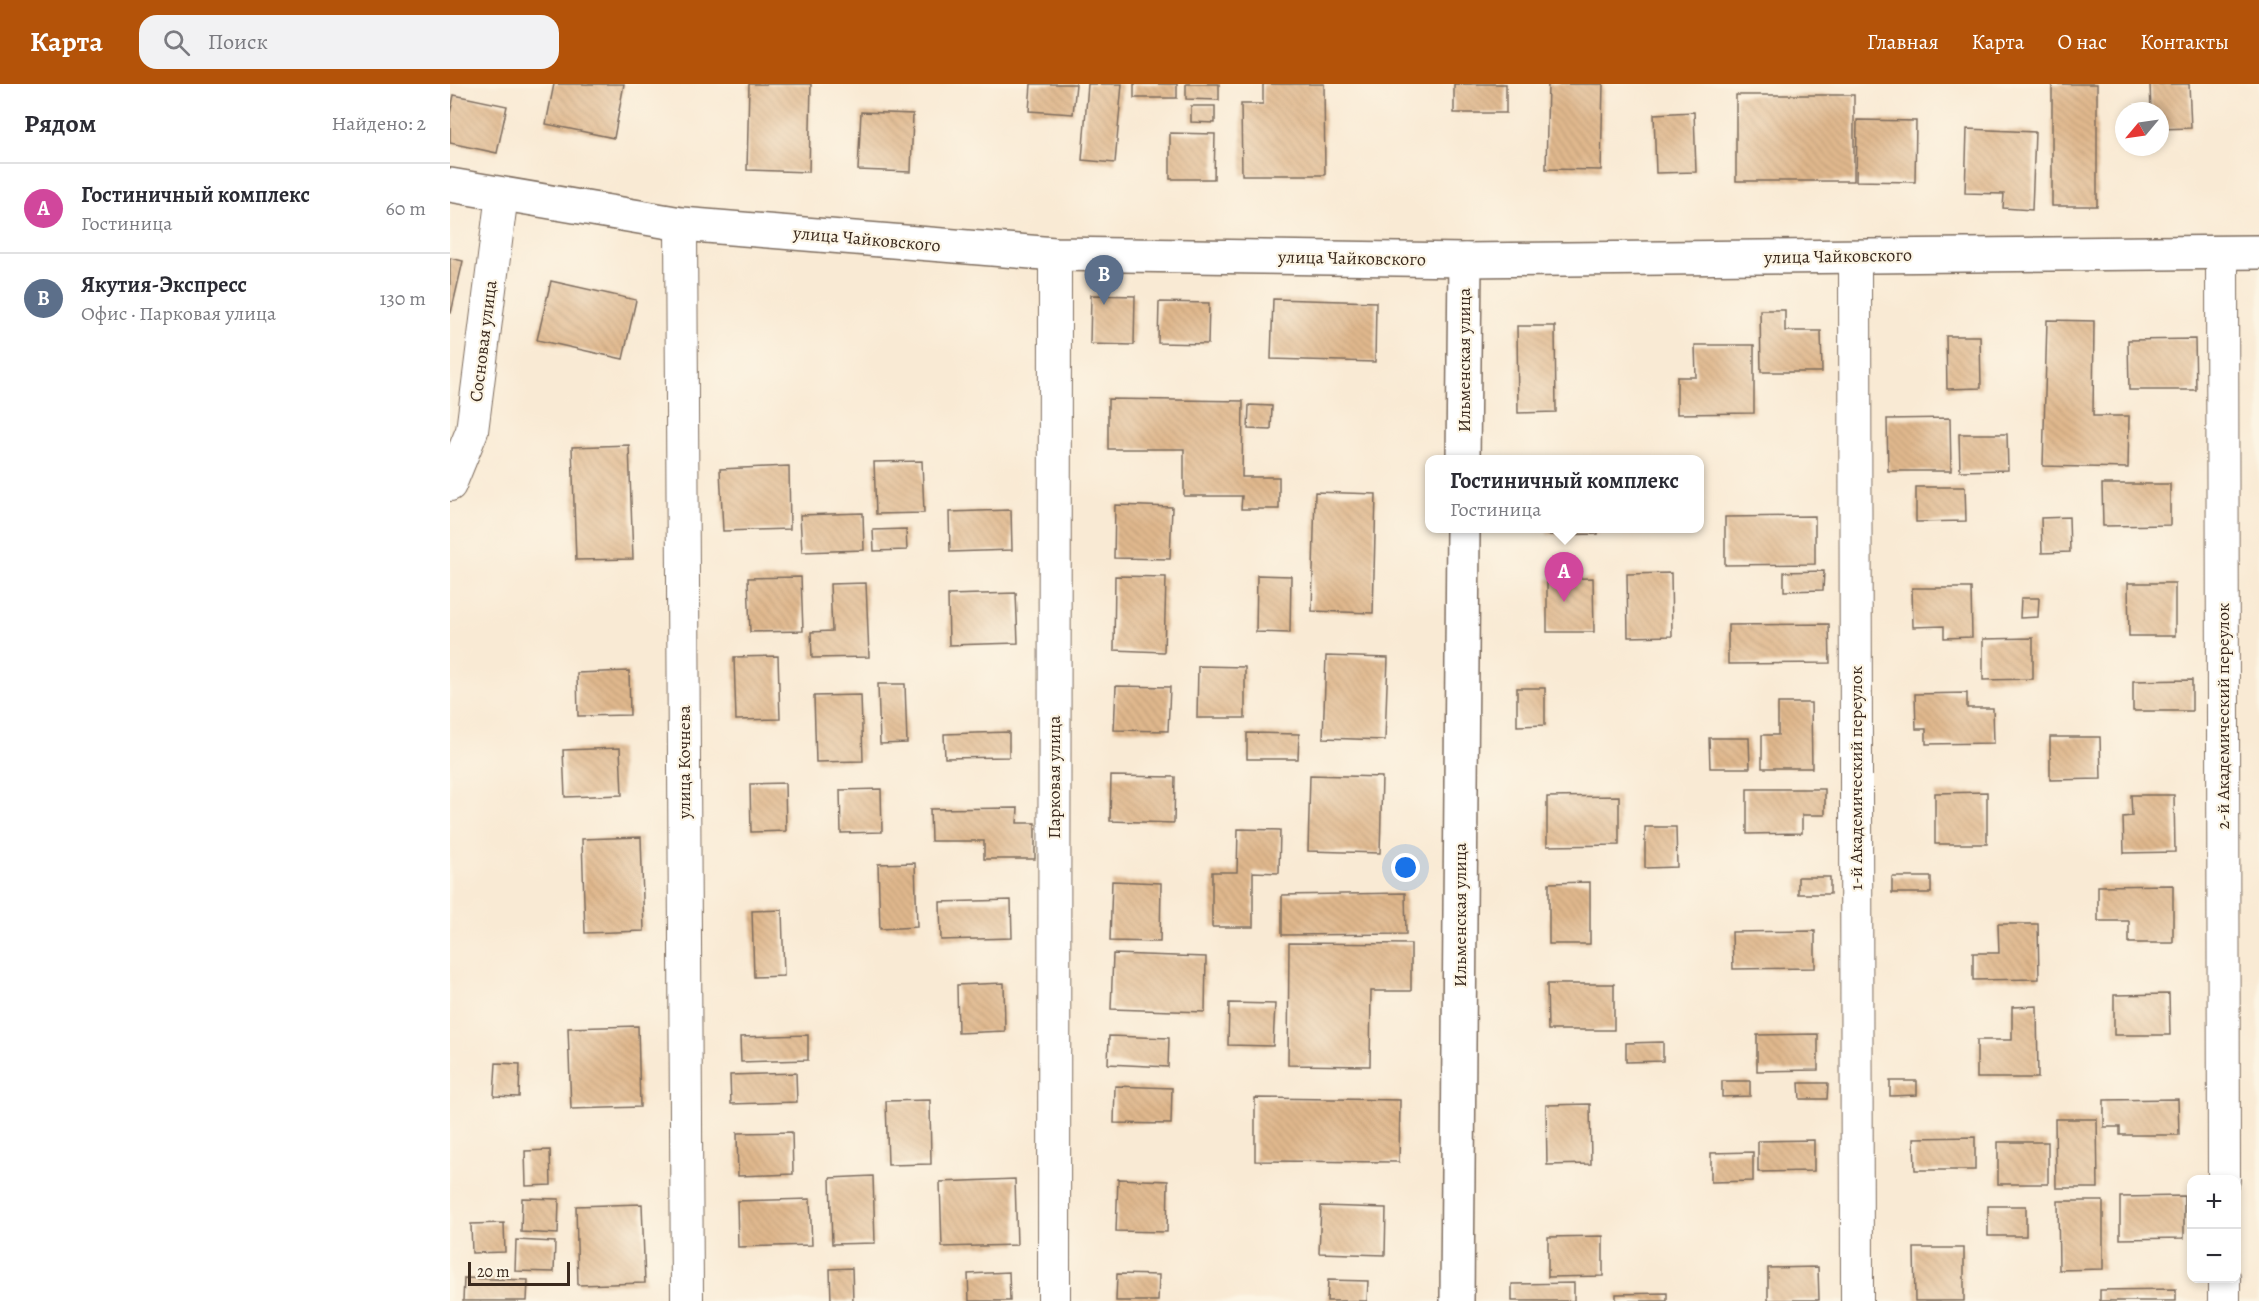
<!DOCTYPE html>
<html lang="ru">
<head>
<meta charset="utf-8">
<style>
  body { margin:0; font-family:Alegreya,serif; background:#f2f2f3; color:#2b2b33 }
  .controls { position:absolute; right:18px; bottom:18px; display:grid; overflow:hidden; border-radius:12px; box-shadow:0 3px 9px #0003 }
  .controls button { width:54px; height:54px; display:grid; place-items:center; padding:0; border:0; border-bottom:2px solid #e1e1e2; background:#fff; color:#2b2b33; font:30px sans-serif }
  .compass { position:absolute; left:1665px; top:18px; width:54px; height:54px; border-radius:50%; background:#fff; box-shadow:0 3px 9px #0003; rotate:241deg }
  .scale { position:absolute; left:18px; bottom:15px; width:102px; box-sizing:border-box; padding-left:6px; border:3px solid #3b2a1e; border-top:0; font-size:16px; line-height:21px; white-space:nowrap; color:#3b2a1e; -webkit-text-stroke:4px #fcf5e5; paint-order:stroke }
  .you { position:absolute; left:956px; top:784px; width:21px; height:21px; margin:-15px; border:4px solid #fff; border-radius:50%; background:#1a73e8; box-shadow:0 0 0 9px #1a73e833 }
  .badge { display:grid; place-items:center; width:39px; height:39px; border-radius:50%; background:#b45309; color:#fff; font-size:20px; font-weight:700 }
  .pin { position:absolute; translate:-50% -50px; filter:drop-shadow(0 2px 3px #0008) }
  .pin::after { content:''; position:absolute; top:32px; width:21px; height:18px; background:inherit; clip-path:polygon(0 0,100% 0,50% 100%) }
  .popup { position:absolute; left:975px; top:371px; width:279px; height:78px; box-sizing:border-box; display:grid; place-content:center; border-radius:12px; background:#fff; filter:drop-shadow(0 2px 4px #0005); font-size:20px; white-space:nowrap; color:#7c7c81 }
  .popup b { font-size:22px; color:#2b2b33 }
  .popup::after { content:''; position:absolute; left:50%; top:100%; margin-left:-12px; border:12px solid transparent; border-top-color:#fff }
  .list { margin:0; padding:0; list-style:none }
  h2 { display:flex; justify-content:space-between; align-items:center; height:78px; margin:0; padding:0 24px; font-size:26px }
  h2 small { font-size:20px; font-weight:400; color:#7c7c81 }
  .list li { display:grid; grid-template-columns:39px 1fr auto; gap:18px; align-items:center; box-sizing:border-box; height:90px; padding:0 24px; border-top:2px solid #e1e1e2 }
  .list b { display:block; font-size:22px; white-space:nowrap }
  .list p { margin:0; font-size:20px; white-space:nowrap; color:#7c7c81 }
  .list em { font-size:20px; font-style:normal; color:#7c7c81 }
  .icon { flex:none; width:33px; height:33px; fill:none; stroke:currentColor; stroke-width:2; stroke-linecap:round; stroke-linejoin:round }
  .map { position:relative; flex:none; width:1809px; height:1217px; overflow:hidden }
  header { display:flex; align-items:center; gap:36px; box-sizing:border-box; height:84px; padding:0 30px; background:#b45309; color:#fff }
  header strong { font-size:28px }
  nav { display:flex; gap:33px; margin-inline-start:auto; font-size:21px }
  .search { width:420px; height:54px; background:#f2f2f3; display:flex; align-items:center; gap:15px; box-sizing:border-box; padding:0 21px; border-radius:18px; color:#7c7c81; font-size:22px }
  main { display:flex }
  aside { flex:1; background:#fff }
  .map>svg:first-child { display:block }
  .building { fill:url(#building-back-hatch) }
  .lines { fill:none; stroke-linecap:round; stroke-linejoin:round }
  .minor-casing { stroke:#7e6d5e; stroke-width:34 }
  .secondary-casing { stroke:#7e6d5e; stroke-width:36 }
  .minor { stroke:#fff; stroke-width:32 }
  .secondary { stroke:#fff; stroke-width:33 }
  .labels { text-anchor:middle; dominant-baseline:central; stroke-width:4.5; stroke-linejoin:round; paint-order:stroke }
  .street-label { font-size:18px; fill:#3b2a1e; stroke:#fcf5e5 }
</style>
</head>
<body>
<header>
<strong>Карта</strong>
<div class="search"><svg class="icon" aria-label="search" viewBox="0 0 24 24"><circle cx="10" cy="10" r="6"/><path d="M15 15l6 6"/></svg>Поиск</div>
<nav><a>Главная</a><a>Карта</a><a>О нас</a><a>Контакты</a></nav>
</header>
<main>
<aside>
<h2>Рядом<small>Найдено: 2</small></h2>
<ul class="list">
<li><span class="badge" style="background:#d1479c">A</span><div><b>Гостиничный комплекс</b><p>Гостиница</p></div><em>60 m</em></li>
<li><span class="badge" style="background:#5c6f8a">B</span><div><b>Якутия-Экспресс</b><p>Офис · Парковая улица</p></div><em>130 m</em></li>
</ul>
</aside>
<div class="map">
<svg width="1809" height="1217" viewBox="0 0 1809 1217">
  <defs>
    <pattern id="building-back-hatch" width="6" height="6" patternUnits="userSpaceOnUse" patternTransform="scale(1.5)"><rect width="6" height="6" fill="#e0b88d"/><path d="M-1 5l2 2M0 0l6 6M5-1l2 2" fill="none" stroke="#c19e79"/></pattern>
  </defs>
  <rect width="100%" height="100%" fill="#fcf5e5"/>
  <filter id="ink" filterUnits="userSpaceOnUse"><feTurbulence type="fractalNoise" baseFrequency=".0167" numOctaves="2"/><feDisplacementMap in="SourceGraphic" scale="12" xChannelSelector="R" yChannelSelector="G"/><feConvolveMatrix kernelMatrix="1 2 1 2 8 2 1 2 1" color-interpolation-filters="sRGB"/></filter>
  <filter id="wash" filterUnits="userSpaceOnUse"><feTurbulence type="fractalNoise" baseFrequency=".008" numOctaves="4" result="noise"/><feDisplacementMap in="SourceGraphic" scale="24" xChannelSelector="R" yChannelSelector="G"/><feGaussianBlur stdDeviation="1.35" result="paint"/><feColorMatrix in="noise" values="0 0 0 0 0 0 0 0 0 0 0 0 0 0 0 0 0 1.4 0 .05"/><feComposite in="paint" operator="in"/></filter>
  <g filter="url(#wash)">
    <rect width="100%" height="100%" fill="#f9ead4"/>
    <g id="blocks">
      <g class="building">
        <polygon points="104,0 174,0 164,54 96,40"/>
        <polygon points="299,0 361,0 359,88 297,86"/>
        <polygon points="581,0 626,0 623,30 579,27"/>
        <polygon points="638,0 672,0 665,79 632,76"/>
        <rect x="684" y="0" width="43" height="14"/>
        <polygon points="736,0 769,0 769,16 736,15"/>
        <polygon points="813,0 874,0 875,91 792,91 791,20 813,20"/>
        <rect x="1004" y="0" width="52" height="29"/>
        <polygon points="1098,0 1153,0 1151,86 1096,85"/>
        <rect x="1602" y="0" width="45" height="122"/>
        <polygon points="1700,0 1739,0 1741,44 1710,45 1710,27 1701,27"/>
        <polygon points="4,11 57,22 47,69 0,59 0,30"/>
        <rect x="1286" y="11" width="118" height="86"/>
        <polygon points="741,22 765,22 765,39 741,38"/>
        <polygon points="411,28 463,30 461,88 408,86"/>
        <polygon points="1244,28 1246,88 1206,89 1204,30"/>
        <polygon points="1407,36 1466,37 1465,98 1406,97"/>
        <polygon points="1517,45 1585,48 1582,126 1553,124 1554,110 1515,109"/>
        <polygon points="720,49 765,50 764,95 720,95"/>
        <polygon points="0,174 13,177 1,229 0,229"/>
        <polygon points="101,197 186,216 173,275 87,256"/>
        <polygon points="641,211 685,212 684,261 640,260"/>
        <polygon points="823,215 926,218 925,278 821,275"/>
        <polygon points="709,218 759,219 758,260 708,259"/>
        <polygon points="1310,226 1335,226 1335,247 1371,247 1372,288 1311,288"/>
        <polygon points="1597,236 1644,237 1643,332 1679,332 1678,384 1593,382"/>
        <polygon points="1067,242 1105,242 1106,328 1068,329"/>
        <polygon points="1496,252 1530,252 1531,304 1497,305"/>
        <polygon points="1745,255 1746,306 1679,306 1678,256"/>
        <polygon points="1245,261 1304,261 1304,329 1227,330 1227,293 1246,293"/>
        <polygon points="658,315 793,317 792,393 829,393 829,425 791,425 792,412 734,412 734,365 658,365"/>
        <polygon points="799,321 822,322 821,346 798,345"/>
        <polygon points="1500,334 1501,387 1438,387 1437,335"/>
        <polygon points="1509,350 1557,350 1558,386 1510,387"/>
        <polygon points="179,361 183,475 126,476 122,363"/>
        <polygon points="472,377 474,429 426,430 424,378"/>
        <polygon points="339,382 340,445 273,447 270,385"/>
        <polygon points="1652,400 1720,400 1720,441 1653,442"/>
        <polygon points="1466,403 1515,403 1516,437 1466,438"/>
        <polygon points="865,408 926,410 923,529 862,527"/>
        <polygon points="665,421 722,423 720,475 664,474"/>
        <polygon points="561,426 562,466 500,468 499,428"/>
        <polygon points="413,429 414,466 352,468 350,431"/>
        <polygon points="1365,432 1365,480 1275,481 1275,433"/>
        <polygon points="1619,433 1620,468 1592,469 1591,434"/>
        <polygon points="1097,444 1148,444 1148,450 1097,451"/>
        <polygon points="456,445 457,466 424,467 423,446"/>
        <polygon points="1374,487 1373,506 1334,507 1334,488"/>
        <polygon points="1221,489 1222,552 1178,553 1177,490"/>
        <polygon points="807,491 841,492 840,549 806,548"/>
        <polygon points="665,492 716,493 714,568 664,566"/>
        <polygon points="351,493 353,547 300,548 298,494"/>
        <polygon points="1143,494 1144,548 1097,548 1097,495"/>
        <polygon points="416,499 419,573 362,574 361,548 382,547 380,500"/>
        <polygon points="1678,499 1725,499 1725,552 1679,552"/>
        <polygon points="1462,504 1521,504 1522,553 1494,554 1494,542 1463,543"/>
        <polygon points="566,509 568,559 499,561 498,511"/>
        <polygon points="1571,514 1589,514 1588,533 1570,534"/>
        <polygon points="1379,540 1380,579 1278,580 1278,541"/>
        <polygon points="1583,554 1583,595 1533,596 1533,555"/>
        <polygon points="328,572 330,635 286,636 284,573"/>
        <polygon points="876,572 938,574 935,656 873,654"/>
        <polygon points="748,582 795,583 795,634 747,634"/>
        <polygon points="179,587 180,631 128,632 127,589"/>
        <polygon points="1742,596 1742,627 1683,627 1683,597"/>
        <polygon points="428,600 455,600 457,659 430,660"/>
        <polygon points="666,602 720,603 718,647 664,646"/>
        <polygon points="1067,604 1095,604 1095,641 1067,642"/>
        <polygon points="1517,609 1517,624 1543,624 1544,659 1476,660 1476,645 1466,645 1465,610"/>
        <polygon points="411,611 413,677 366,678 364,612"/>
        <polygon points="1328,619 1361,619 1362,684 1312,684 1312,651 1328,651"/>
        <polygon points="559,648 559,673 495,674 494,650"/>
        <polygon points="797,649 849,650 848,675 797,675"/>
        <polygon points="1600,653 1650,653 1651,695 1600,696"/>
        <polygon points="1259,654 1299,654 1300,684 1260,684"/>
        <polygon points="170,664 172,711 115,713 113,666"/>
        <polygon points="860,691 932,693 930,769 858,767"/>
        <polygon points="661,692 725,693 724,739 660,737"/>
        <polygon points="335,699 336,747 301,748 300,700"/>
        <polygon points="431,705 432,748 391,749 390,706"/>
        <polygon points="1297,705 1375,705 1375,731 1352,731 1352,749 1297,750"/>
        <polygon points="1537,708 1537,760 1485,760 1485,709"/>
        <polygon points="1681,711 1724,711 1725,768 1674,769 1673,733 1682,732"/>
        <polygon points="1169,712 1169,761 1097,762 1097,713"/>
        <polygon points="568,724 567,739 585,739 585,775 534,775 534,757 481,757 480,725"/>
        <polygon points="1195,743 1226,743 1227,783 1195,784"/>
        <polygon points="788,745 830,746 829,789 803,788 803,843 762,843 762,788 787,788"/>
        <polygon points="191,753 194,847 135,849 132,755"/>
        <polygon points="465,779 467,843 430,845 428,780"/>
        <rect x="1348" y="793" width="32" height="17"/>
        <rect x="1442" y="793" width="39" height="16"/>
        <polygon points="662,797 711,799 710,858 660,857"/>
        <polygon points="1140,798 1140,860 1099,860 1099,799"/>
        <polygon points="1723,801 1723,859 1679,859 1679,837 1648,837 1648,802"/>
        <polygon points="955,809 956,850 832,851 832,811"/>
        <polygon points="561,816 562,854 491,856 490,818"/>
        <polygon points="332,826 334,892 304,893 302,827"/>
        <polygon points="1548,840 1588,840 1589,895 1523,896 1523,869 1549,869"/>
        <polygon points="1365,847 1365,884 1283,885 1282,848"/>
        <polygon points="839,859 961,860 961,907 921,907 920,982 838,981"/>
        <polygon points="663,870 756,873 755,928 661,925"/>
        <polygon points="554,899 555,947 508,949 507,901"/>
        <polygon points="1097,900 1164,900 1164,946 1098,946"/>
        <polygon points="1719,910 1720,951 1664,951 1664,911"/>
        <polygon points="779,919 825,920 823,962 778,961"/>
        <polygon points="1587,922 1588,994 1527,994 1527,956 1562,956 1562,923"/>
        <polygon points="188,942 190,1023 121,1025 118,944"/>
        <polygon points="1368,950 1368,986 1307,987 1307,951"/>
        <polygon points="358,951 358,976 291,978 290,953"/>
        <polygon points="659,952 719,954 718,983 658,980"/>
        <polygon points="1213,958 1213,977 1176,978 1176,959"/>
        <polygon points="46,979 70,980 69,1013 44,1012"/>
        <polygon points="346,989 347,1018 281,1020 280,991"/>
        <polygon points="1272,997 1300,997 1300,1012 1272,1013"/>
        <polygon points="1440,997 1467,997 1467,1011 1440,1012"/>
        <polygon points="1349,999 1378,999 1377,1015 1350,1015"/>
        <polygon points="665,1002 722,1004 721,1040 664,1039"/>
        <polygon points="805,1014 950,1016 949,1078 805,1077"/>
        <polygon points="1728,1015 1729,1051 1670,1051 1670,1043 1654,1043 1654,1016"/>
        <polygon points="480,1016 481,1080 438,1081 436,1017"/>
        <polygon points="1140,1020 1141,1080 1097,1081 1096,1021"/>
        <polygon points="1605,1035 1647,1035 1648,1104 1606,1104"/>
        <polygon points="342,1048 343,1090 288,1092 287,1049"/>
        <polygon points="1525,1053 1525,1086 1465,1086 1464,1054"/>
        <polygon points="1364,1056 1364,1087 1308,1088 1308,1057"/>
        <rect x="1548" y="1058" width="50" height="42"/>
        <polygon points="100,1066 101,1101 76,1102 75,1067"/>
        <polygon points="1303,1068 1303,1097 1261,1098 1261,1069"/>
        <polygon points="423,1092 425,1159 382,1160 380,1094"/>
        <polygon points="565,1095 567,1161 492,1163 490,1098"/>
        <polygon points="668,1095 718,1097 717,1148 666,1147"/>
        <polygon points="1734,1112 1734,1154 1670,1155 1670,1113"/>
        <polygon points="72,1114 109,1115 108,1150 71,1148"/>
        <polygon points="360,1115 362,1161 288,1163 287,1117"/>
        <polygon points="1608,1117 1653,1117 1653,1185 1609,1186"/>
        <polygon points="192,1120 195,1199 128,1201 126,1122"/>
        <polygon points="871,1122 936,1124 935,1171 869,1169"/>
        <rect x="1538" y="1122" width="38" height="30"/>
        <polygon points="54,1139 55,1168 22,1169 21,1140"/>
        <polygon points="1153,1152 1153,1192 1098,1193 1098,1153"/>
        <polygon points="66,1156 105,1158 104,1188 65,1187"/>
        <polygon points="1464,1164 1514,1164 1514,1217 1465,1217"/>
        <polygon points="1368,1183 1369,1216 1318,1216 1318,1184"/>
        <polygon points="402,1184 403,1217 381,1217 380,1185"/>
        <polygon points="559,1188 560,1217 519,1217 518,1190"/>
        <polygon points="667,1190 709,1191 708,1217 666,1217"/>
        <polygon points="14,1194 78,1196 77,1217 13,1217"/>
        <polygon points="878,1196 918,1197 917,1217 877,1217"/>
        <polygon points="1124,1199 1124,1217 1062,1217 1062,1200"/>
        <polygon points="1726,1205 1726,1217 1650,1217 1650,1206"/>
        <polygon points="1217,1209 1217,1217 1166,1217 1166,1210"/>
      </g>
    </g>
  </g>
  <g filter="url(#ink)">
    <use href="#blocks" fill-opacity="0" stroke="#7e6d5e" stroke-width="1.5"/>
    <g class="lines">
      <g class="minor-casing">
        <g id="minor">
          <polyline points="231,140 237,1217"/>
          <polyline points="1772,168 1774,1096"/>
          <polyline points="1405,172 1407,1217"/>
          <polyline points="0,401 22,347 52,110"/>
          <polyline points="1774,1194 1774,1217"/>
          <polyline points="604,1217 605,170"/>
        </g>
      </g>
      <g class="secondary-casing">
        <g id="secondary">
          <polyline points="0,101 231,140 605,170 1015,176 1809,168"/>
          <polyline points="1013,376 1015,176"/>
          <polyline points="1007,1217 1013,444"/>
        </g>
      </g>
      <use href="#minor" class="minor"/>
      <use href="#secondary" class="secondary"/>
    </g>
  </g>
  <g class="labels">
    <g class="street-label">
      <text transform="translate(417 155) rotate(5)">улица Чайковского</text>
      <text transform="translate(1388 172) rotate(-1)">улица Чайковского</text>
      <text transform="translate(902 174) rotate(1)">улица Чайковского</text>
      <text transform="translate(33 257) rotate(-83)">Сосновая улица</text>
      <text transform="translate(1014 276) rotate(-90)">Ильменская улица</text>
      <text transform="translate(1773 632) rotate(-90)">2-й Академический переулок</text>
      <text transform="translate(234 678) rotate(-90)">улица Кочнева</text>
      <text transform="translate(604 693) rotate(-90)">Парковая улица</text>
      <text transform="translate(1406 694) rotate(-90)">1-й Академический переулок</text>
      <text transform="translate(1010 831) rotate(-90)">Ильменская улица</text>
    </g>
  </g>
</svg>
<div class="controls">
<button>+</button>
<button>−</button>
</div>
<svg class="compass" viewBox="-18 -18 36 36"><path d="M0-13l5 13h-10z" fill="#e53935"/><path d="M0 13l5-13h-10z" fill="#7c7c81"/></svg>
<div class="scale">20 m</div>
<div class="you"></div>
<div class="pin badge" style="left:1114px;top:518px;background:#d1479c">A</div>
<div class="popup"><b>Гостиничный комплекс</b>Гостиница</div>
<div class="pin badge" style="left:654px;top:221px;background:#5c6f8a">B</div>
</div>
</main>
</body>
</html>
